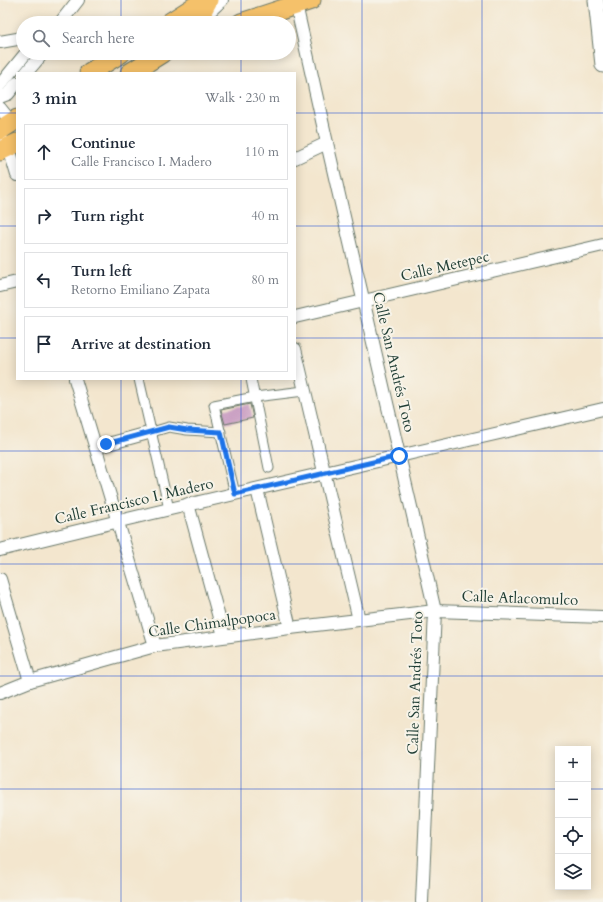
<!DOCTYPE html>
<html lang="en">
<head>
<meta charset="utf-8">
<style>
  body { margin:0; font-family:Cardo,serif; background:#f2f2f3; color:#1f2937 }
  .controls { position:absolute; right:12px; bottom:12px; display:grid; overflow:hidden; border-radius:0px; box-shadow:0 2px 10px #0003 }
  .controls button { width:36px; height:36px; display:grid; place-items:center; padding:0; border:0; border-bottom:1px solid #e0e1e3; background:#fff; color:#1f2937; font:20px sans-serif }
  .stop { position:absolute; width:12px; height:12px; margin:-9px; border:3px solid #1a73e8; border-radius:50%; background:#fff }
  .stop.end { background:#1a73e8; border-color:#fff; box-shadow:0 1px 4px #0008 }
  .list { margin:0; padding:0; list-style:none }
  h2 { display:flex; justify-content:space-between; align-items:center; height:52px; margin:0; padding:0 16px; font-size:17px }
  h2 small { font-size:13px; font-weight:400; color:#747a83 }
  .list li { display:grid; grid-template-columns:26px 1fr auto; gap:12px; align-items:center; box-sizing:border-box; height:56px; margin:0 8px 8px; padding:0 8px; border:1px solid #e0e1e3; border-radius:0px }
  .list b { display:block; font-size:15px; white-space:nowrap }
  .list p { margin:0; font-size:13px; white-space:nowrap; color:#747a83 }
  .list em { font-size:13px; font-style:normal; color:#747a83 }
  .icon { flex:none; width:22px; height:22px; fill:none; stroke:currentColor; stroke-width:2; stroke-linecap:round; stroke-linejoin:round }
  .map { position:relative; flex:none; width:603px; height:902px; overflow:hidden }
  .search { position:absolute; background:#fff; box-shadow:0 2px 10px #0003; left:16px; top:16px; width:280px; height:44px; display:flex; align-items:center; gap:10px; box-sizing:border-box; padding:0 14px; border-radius:22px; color:#747a83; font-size:15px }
  .panel { position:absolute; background:#fff; box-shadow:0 2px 10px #0003; left:16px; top:72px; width:280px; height:308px; border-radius:0px }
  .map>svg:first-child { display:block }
  .building { fill:#c99ec2 }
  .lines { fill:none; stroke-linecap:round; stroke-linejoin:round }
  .pedestrian-casing { stroke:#69786a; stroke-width:11 }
  .minor-casing { stroke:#69786a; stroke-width:14 }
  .tertiary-casing { stroke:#69786a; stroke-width:17 }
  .primary-casing { stroke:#69786a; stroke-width:21 }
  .pedestrian { stroke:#fff; stroke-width:9 }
  .minor { stroke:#fff; stroke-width:12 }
  .tertiary { stroke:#fff; stroke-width:15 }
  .primary { stroke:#f5c16b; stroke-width:19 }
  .route { stroke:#1a73e8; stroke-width:5 }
  .grid { fill:none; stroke:#1d4ed8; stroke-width:1; stroke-opacity:0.55 }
  .labels { text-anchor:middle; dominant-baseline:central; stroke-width:4; stroke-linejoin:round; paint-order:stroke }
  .street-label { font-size:15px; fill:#1f3d34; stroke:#f7f3e8 }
</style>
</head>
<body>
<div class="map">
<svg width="603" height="902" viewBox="0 0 603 902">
  <rect width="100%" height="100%" fill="#f7f3e8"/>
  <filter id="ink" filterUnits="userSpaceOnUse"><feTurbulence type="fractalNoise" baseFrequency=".025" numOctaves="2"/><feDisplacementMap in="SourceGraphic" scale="8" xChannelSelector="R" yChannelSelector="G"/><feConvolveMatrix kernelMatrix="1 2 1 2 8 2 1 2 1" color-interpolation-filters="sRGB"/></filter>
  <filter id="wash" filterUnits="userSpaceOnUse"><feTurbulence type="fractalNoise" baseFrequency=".012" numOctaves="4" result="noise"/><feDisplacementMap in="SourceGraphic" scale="16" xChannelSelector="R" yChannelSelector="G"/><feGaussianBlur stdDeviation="0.9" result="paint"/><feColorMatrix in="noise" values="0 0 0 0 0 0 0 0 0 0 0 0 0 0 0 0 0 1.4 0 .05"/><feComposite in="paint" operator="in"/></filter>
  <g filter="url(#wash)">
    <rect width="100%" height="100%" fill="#f3e6ce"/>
    <g id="blocks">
      <polygon class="building" points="250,404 253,418 225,424 221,410"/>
    </g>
  </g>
  <g filter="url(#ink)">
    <use href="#blocks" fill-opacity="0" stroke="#69786a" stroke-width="1"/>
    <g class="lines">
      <g class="pedestrian-casing">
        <g id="pedestrian">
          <polyline points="139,379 169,509"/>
          <polyline points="251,379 269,468"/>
          <polyline points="152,432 169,427 187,430 221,432"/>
          <polyline points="235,494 214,405 255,397 304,391"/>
        </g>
      </g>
      <g class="minor-casing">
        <g id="minor">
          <polyline points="295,0 327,143 435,611 422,902"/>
          <polyline points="204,17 222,0"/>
          <polyline points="60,23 78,0"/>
          <polyline points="0,42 23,38"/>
          <polyline points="26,73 43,53"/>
          <polyline points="0,85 26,53"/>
          <polyline points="0,97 8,94 17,83"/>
          <polyline points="0,108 12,123"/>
          <polyline points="5,142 9,148 17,175"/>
          <polyline points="295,158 327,143"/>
          <polyline points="0,286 17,282"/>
          <polyline points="295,317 603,245"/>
          <polyline points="295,349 359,620"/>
          <polyline points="75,379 155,646"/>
          <polyline points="97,447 152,432"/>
          <polyline points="257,489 290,628"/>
          <polyline points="188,504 224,636"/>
          <path d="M0,550c200,-50 402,-94 603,-141"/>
          <polyline points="0,579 30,681"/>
          <polyline points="0,693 30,681 155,646 290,628 435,611 603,617"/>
        </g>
      </g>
      <g class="tertiary-casing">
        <polyline id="tertiary" points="596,0 603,65"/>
      </g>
      <g class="primary-casing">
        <g id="primary">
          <polyline points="169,23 205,0"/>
          <polyline points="206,23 201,13 208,0"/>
          <polyline points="241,23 311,0"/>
          <polyline points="89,73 121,53"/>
          <polyline points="130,73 162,53"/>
          <polyline points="0,130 17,119"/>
          <polyline points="0,151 17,143"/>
        </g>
      </g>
      <use href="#pedestrian" class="pedestrian"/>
      <use href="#minor" class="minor"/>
      <use href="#tertiary" class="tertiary"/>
      <use href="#primary" class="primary"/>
    </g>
  </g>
  <g class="lines" filter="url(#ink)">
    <polyline class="route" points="106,444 169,427 187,430 221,432 235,494 399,456"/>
  </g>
  <path class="grid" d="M121,0v23M241,0v23M362,0v902M482,0v902M121,53v20M241,53v20M0,113h17M295,113h308M0,226h17M295,226h308M0,338h17M295,338h308M121,379v523M241,379v523M0,451h603M0,564h603M0,676h603M0,789h558M588,789h15"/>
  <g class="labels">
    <g class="street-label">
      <text transform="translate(445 266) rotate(-13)">Calle Metepec</text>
      <text transform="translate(394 362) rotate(77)">Calle San Andrés Toto</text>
      <text transform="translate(134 501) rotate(-13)">Calle Francisco I. Madero</text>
      <text transform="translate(520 598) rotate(2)">Calle Atlacomulco</text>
      <text transform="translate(212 623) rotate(-8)">Calle Chimalpopoca</text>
      <text transform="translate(415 683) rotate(-88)">Calle San Andrés Toto</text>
    </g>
  </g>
</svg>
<div class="controls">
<button>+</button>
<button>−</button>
<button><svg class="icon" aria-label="locate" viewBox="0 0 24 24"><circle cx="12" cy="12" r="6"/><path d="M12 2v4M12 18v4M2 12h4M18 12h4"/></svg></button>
<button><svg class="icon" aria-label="layers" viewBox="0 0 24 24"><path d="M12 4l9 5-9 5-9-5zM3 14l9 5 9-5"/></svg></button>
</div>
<div class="stop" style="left:399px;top:456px"></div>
<div class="stop end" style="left:106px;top:444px"></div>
<div class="search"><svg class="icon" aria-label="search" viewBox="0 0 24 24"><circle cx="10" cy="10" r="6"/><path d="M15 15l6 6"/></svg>Search here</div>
<section class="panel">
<h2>3 min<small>Walk · 230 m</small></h2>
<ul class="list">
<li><svg class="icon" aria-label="ahead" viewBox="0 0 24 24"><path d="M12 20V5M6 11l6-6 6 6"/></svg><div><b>Continue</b><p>Calle Francisco I. Madero</p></div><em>110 m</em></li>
<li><svg class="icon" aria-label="right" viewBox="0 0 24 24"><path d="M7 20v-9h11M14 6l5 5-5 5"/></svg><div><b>Turn right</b></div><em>40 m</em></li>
<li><svg class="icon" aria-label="left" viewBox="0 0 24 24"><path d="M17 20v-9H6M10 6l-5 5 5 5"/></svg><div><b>Turn left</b><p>Retorno Emiliano Zapata</p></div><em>80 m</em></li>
<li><svg class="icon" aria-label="arrive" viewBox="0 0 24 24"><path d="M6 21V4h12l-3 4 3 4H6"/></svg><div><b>Arrive at destination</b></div></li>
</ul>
</section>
</div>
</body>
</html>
